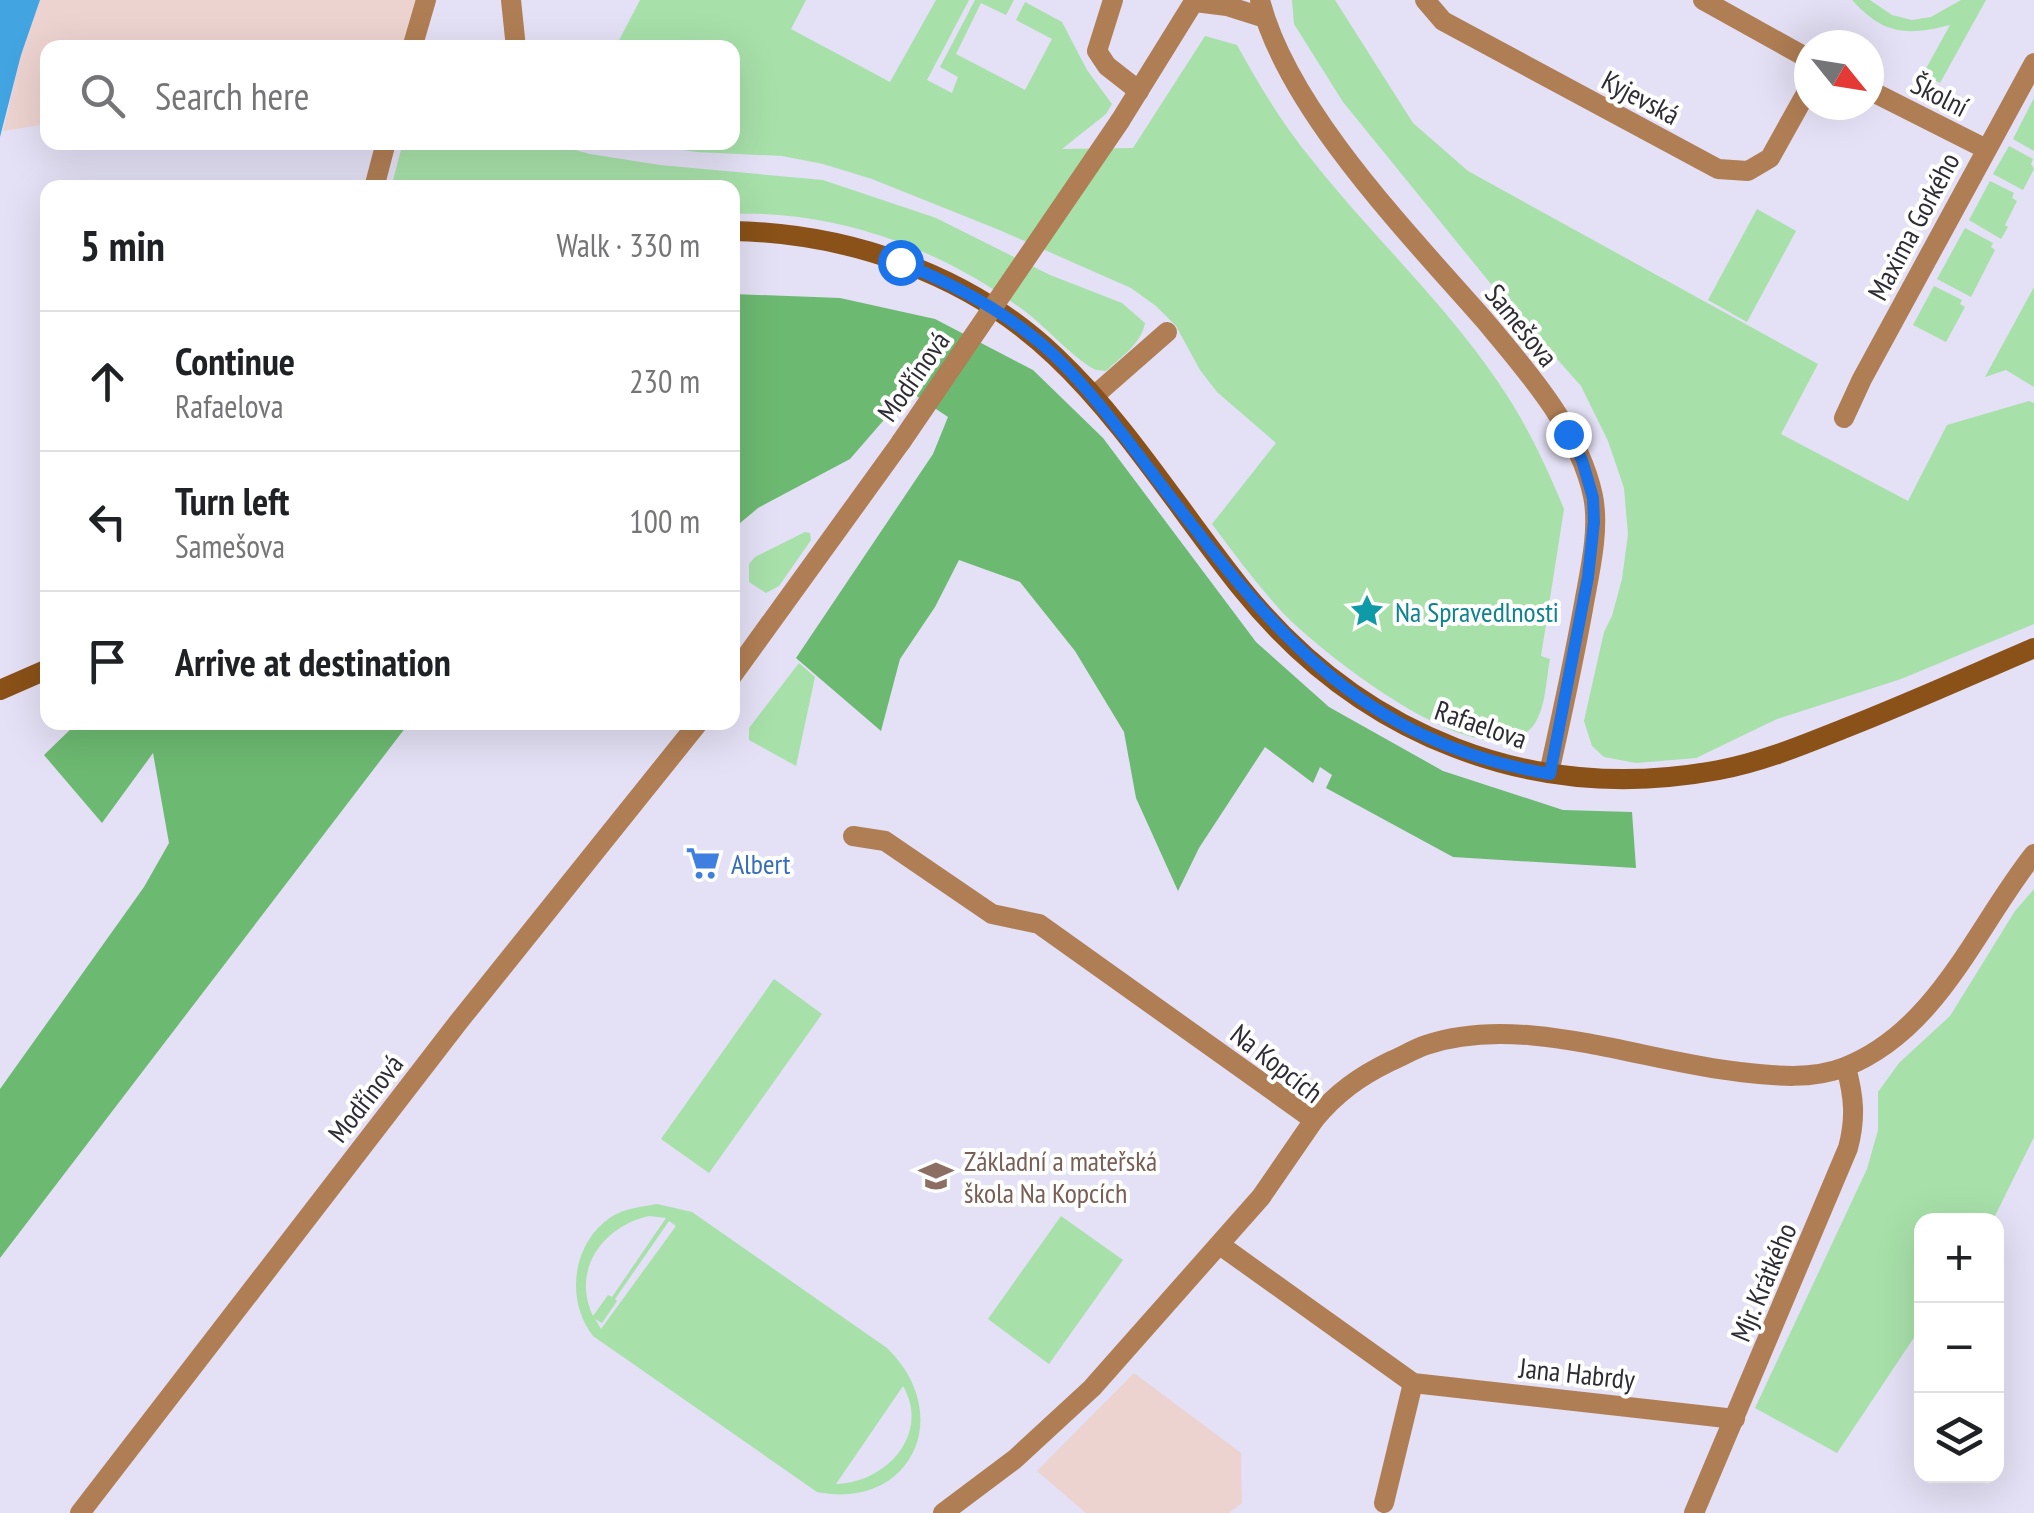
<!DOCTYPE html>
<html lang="en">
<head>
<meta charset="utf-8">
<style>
  body { margin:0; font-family:"PT Sans Narrow",sans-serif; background:#f6f6f6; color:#202124 }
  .controls { position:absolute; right:30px; bottom:30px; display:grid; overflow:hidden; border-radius:20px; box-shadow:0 10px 40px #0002 }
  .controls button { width:90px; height:90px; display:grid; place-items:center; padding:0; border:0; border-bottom:2px solid #e0e0e0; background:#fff; color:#202124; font:50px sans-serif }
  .compass { position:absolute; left:1794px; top:30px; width:90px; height:90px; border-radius:50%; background:#fff; box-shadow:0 10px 40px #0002; rotate:120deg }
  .stop { position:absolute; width:30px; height:30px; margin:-22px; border:8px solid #1a73e8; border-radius:50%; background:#fff }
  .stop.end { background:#1a73e8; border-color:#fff; box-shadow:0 2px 10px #0008 }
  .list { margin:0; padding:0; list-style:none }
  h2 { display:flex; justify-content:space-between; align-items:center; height:130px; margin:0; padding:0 40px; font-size:42px }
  h2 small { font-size:32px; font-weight:400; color:#757577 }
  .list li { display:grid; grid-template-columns:65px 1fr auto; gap:30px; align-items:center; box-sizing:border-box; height:140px; padding:0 40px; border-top:2px solid #e0e0e0 }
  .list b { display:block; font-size:38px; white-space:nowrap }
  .list p { margin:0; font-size:32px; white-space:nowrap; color:#757577 }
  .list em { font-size:32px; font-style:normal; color:#757577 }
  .icon { flex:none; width:55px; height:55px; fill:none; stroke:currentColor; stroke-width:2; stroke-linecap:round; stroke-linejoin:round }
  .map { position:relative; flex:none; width:2034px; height:1513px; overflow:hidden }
  .search { position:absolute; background:#fff; box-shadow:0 10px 40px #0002; left:40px; top:40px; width:700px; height:110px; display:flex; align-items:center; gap:25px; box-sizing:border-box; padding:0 35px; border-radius:20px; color:#757577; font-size:38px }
  .panel { position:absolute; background:#fff; box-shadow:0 10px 40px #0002; left:40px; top:180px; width:700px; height:550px; border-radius:20px }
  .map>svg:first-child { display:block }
  .industrial { fill:#edd3cf }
  .green { fill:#a7e0a9; fill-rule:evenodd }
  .forest { fill:#6cb971 }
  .water { fill:#42a4e1 }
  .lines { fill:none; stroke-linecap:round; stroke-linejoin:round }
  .minor { stroke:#b07e54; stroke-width:20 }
  .tertiary { stroke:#b07e54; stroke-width:20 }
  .secondary { stroke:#8a5118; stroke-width:20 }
  .minor-bridge { stroke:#b07e54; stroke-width:20 }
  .route { stroke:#1a73e8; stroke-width:12 }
  .labels { text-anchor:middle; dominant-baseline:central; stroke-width:8; stroke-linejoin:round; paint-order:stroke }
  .street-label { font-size:28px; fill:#2d2c34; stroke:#fff }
  .culture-label { font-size:28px; fill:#0d838f; stroke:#fff; text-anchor:start }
  .shop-label { font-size:28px; fill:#366cbe; stroke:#fff; text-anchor:start }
  .education-label { font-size:28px; fill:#785e54; stroke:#fff; text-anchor:start }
</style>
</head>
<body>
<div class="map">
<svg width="2034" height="1513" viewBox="0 0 2034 1513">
  <rect width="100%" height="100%" fill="#e4e0f5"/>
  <g class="industrial">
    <polygon points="40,0 426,0 412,47 48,48 47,124 3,131 21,55"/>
    <polygon points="1134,1373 1241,1453 1242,1503 1229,1513 1086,1513 1037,1471"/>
  </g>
  <g class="green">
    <path d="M640,0h166l-15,29 99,53 46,-82h33l-42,80 25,13 6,-16 -18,-10 35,-67h39l-8,15 -25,-12 -25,51 69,36 27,-51 -36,-19 9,-18 37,20 25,48 25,34 -6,10 -44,35 71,-1 72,-112 32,9c22,40 46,80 75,115 60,76 132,142 186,222 25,36 44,75 61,115l5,12 -23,147 9,3c-4,20 -4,50 -17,67 -48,59 -213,-75 -249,-112 -26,-28 -49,-59 -72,-90l64,-81 -59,-51 -17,-22 -24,-44 -20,-20 -25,-18 -134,-59 -125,-50 -49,-15 -41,-8 -85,-4 -65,-9 100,-1v-94h-117z"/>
    <polygon points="1292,0 1335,0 1413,123 1468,171 1818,364 1781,434 1908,501 1947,425 2029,401 2034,403 2034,624 1901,679 1777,719 1696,758 1636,763 1604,757 1592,746 1584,721 1604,632 1612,616 1622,579 1628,534 1624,488 1608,441 1581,386 1495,289 1343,102 1294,24"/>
    <path d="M1852,0h18l22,15 20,5 19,-3 30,-17h25l-46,83 -17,-9 27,-49c-43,11 -66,10 -98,-25z"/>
    <polygon points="2034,98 2034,151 2013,139"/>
    <path d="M403,142l146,1 41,11 70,11 163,15 113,38 114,57 72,28 23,20c-4,21 -24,34 -39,48l-10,-1c-23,-11 -53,-47 -77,-63 -82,-60 -185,-97 -286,-93l-1,-26h-341z"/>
    <polygon points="2009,146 2033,159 2031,164 2034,169 2023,190 1993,174"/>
    <polygon points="1990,181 2014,193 2012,198 2017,201 2005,225 2008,227 2001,239 1969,220"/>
    <polygon points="1757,209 1796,231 1747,322 1708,300"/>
    <polygon points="1965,228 1993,243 1991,247 1995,250 1971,297 1937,279"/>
    <polygon points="1934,286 1962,300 1960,304 1965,307 1946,342 1913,325"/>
    <polygon points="2034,287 2034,387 2006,370 1985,377"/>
    <polygon points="805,532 810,533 811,540 779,586 766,593 749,582 749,564 755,557"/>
    <polygon points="799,663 815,677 796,766 749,740 749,728"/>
    <polygon points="2034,889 2034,1137 1993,1220 1922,1220 1921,1327 1837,1453 1755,1408 1867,1169 1878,1130 1878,1092 1899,1063 1950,1016 2015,911"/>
    <polygon points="774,979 822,1014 709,1173 661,1139"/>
    <path d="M657,1204l35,8 195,136c69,67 24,163 -70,144l-224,-156c-28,-36 -21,-93 18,-119 14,-9 31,-10 46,-13zM649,1216l17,2 -54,79 -4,-2 -15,21c-22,-46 10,-90 56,-100zM669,1221l7,5 -75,103 -6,-10 7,4 15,-22 -2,-2zM903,1386c28,48 -17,97 -67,98z"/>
    <polygon points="1061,1216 1123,1260 1049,1364 988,1319"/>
  </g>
  <g class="forest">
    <polygon points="733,294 840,298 935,319 1033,370 1103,438 1256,642 1329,707 1443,771 1563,810 1632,812 1636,868 1453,857 1326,788 1332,775 1320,767 1313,783 1265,747 1199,848 1178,891 1136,798 1124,732 1075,651 1020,582 959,560 935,607 900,659 881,731 796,658 933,454 948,417 909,391 850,459 758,508 733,529"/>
    <polygon points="77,723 409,723 0,1258 0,1089 144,887 169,843 153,753 102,823 44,755"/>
  </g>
  <polygon class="water" points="0,0 40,0 21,55 0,137"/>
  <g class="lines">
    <g class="minor">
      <polyline points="511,0 516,48"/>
      <polyline points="1113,0 1097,51 1107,66 1139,91"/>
      <path d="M1260,0c28,111 151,236 226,322 42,50 93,108 107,174 7,35 -4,78 -10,113 -10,55 -22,110 -34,164"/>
      <polyline points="1425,0 1443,21 1718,169 1748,171 1770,158 1809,88"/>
      <polyline points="1703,0 1809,59"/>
      <polyline points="1195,2 1227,6 1265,18"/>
      <polyline points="1869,90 1986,149"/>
      <polyline points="1120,121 1195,0"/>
      <polyline points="1094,396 1167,332"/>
      <polyline points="1844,418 1862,379 2034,63"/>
      <polyline points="732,676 901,442"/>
      <polyline points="853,836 885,841 992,914 1039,924 1314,1120 1261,1197 1092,1388 1015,1459 943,1513"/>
      <path d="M1314,1120c22,-27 46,-44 77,-59 12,-5 23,-12 35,-16 96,-33 217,17 314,27 35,4 72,8 105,-5 93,-37 131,-140 189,-213"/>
      <polyline points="1220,1245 1413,1383 1735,1419"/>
      <polyline points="1384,1503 1413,1383"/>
      <polyline points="80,1513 460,1020 699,722"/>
      <path d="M1694,1513l154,-365c8,-30 6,-51 -2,-81"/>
    </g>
    <g class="tertiary">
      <polyline points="412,48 426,0"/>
      <polyline points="374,188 386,142"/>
    </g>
    <g class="secondary">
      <path d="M732,231c117,2 237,43 323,125 72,68 125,156 187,233 118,147 291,216 477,181 43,-8 84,-25 124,-41 64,-25 128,-54 191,-81"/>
      <polyline points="0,690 48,669"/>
    </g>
    <polyline class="minor-bridge" points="901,442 1120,121"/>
  </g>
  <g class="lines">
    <path class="route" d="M900,262c56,23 111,52 155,94 38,37 69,80 101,122 112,147 199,263 394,296l38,-197 6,-55 -1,-24 -11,-38 -14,-26"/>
  </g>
  <defs>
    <g id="sight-bare" transform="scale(2.7)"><path d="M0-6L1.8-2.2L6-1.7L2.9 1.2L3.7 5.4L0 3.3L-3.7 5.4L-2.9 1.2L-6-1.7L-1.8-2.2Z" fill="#0f9aa8" stroke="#fff" stroke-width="2.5" paint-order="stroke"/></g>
    <g id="supermarket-bare" transform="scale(2.7)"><path d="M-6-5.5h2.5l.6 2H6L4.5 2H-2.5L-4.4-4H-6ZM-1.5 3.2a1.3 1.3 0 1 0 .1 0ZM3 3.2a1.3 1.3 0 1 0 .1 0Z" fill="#3f7fe0" stroke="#fff" stroke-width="2.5" paint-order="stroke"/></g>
    <g id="school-bare" transform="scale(2.7)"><path d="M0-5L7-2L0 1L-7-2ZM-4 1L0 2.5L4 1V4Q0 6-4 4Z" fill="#8d6e63" stroke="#fff" stroke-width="2.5" paint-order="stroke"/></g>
  </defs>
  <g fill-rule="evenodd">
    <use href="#sight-bare" x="1367" y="611"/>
    <use href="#supermarket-bare" x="703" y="863"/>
    <use href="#school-bare" x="936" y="1176"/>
  </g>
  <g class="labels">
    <g class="street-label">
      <text transform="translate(1940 95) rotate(27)">Školní</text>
      <text transform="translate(1641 97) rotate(28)">Kyjevská</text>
      <text transform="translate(1913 226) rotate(-62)">Maxima Gorkého</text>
      <text transform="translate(1522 325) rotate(51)">Samešova</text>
      <text transform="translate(913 376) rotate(-55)">Modřínová</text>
      <text transform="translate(1481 724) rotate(19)">Rafaelova</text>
      <text transform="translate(1277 1063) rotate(38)">Na Kopcích</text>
      <text transform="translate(365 1098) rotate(-52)">Modřínová</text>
      <text transform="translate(1763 1282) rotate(-67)">Mjr. Krátkého</text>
      <text transform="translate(1577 1373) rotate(6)">Jana Habrdy</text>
    </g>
    <g class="culture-label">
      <text x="1395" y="611">Na Spravedlnosti</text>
    </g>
    <g class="shop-label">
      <text x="731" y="863">Albert</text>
    </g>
    <g class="education-label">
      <text x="964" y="1160">Základní a mateřská<tspan x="964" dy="32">škola Na Kopcích</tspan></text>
    </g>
  </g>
</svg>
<div class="controls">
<button>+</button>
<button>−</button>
<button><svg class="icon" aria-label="layers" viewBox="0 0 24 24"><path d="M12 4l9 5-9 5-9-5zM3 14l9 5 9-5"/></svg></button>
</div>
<svg class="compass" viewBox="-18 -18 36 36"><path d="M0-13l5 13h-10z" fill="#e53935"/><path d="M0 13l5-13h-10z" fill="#757577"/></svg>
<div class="stop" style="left:900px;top:262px"></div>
<div class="stop end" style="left:1568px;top:434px"></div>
<div class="search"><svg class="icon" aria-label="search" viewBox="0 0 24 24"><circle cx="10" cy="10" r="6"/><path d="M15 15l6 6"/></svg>Search here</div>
<section class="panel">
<h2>5 min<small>Walk · 330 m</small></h2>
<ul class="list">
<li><svg class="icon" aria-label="ahead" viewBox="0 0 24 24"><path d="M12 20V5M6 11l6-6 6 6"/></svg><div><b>Continue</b><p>Rafaelova</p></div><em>230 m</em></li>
<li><svg class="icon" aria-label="left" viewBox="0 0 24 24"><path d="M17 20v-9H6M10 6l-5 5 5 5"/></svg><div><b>Turn left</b><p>Samešova</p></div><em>100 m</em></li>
<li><svg class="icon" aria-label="arrive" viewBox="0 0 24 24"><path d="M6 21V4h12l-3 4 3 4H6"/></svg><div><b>Arrive at destination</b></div></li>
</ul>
</section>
</div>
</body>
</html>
